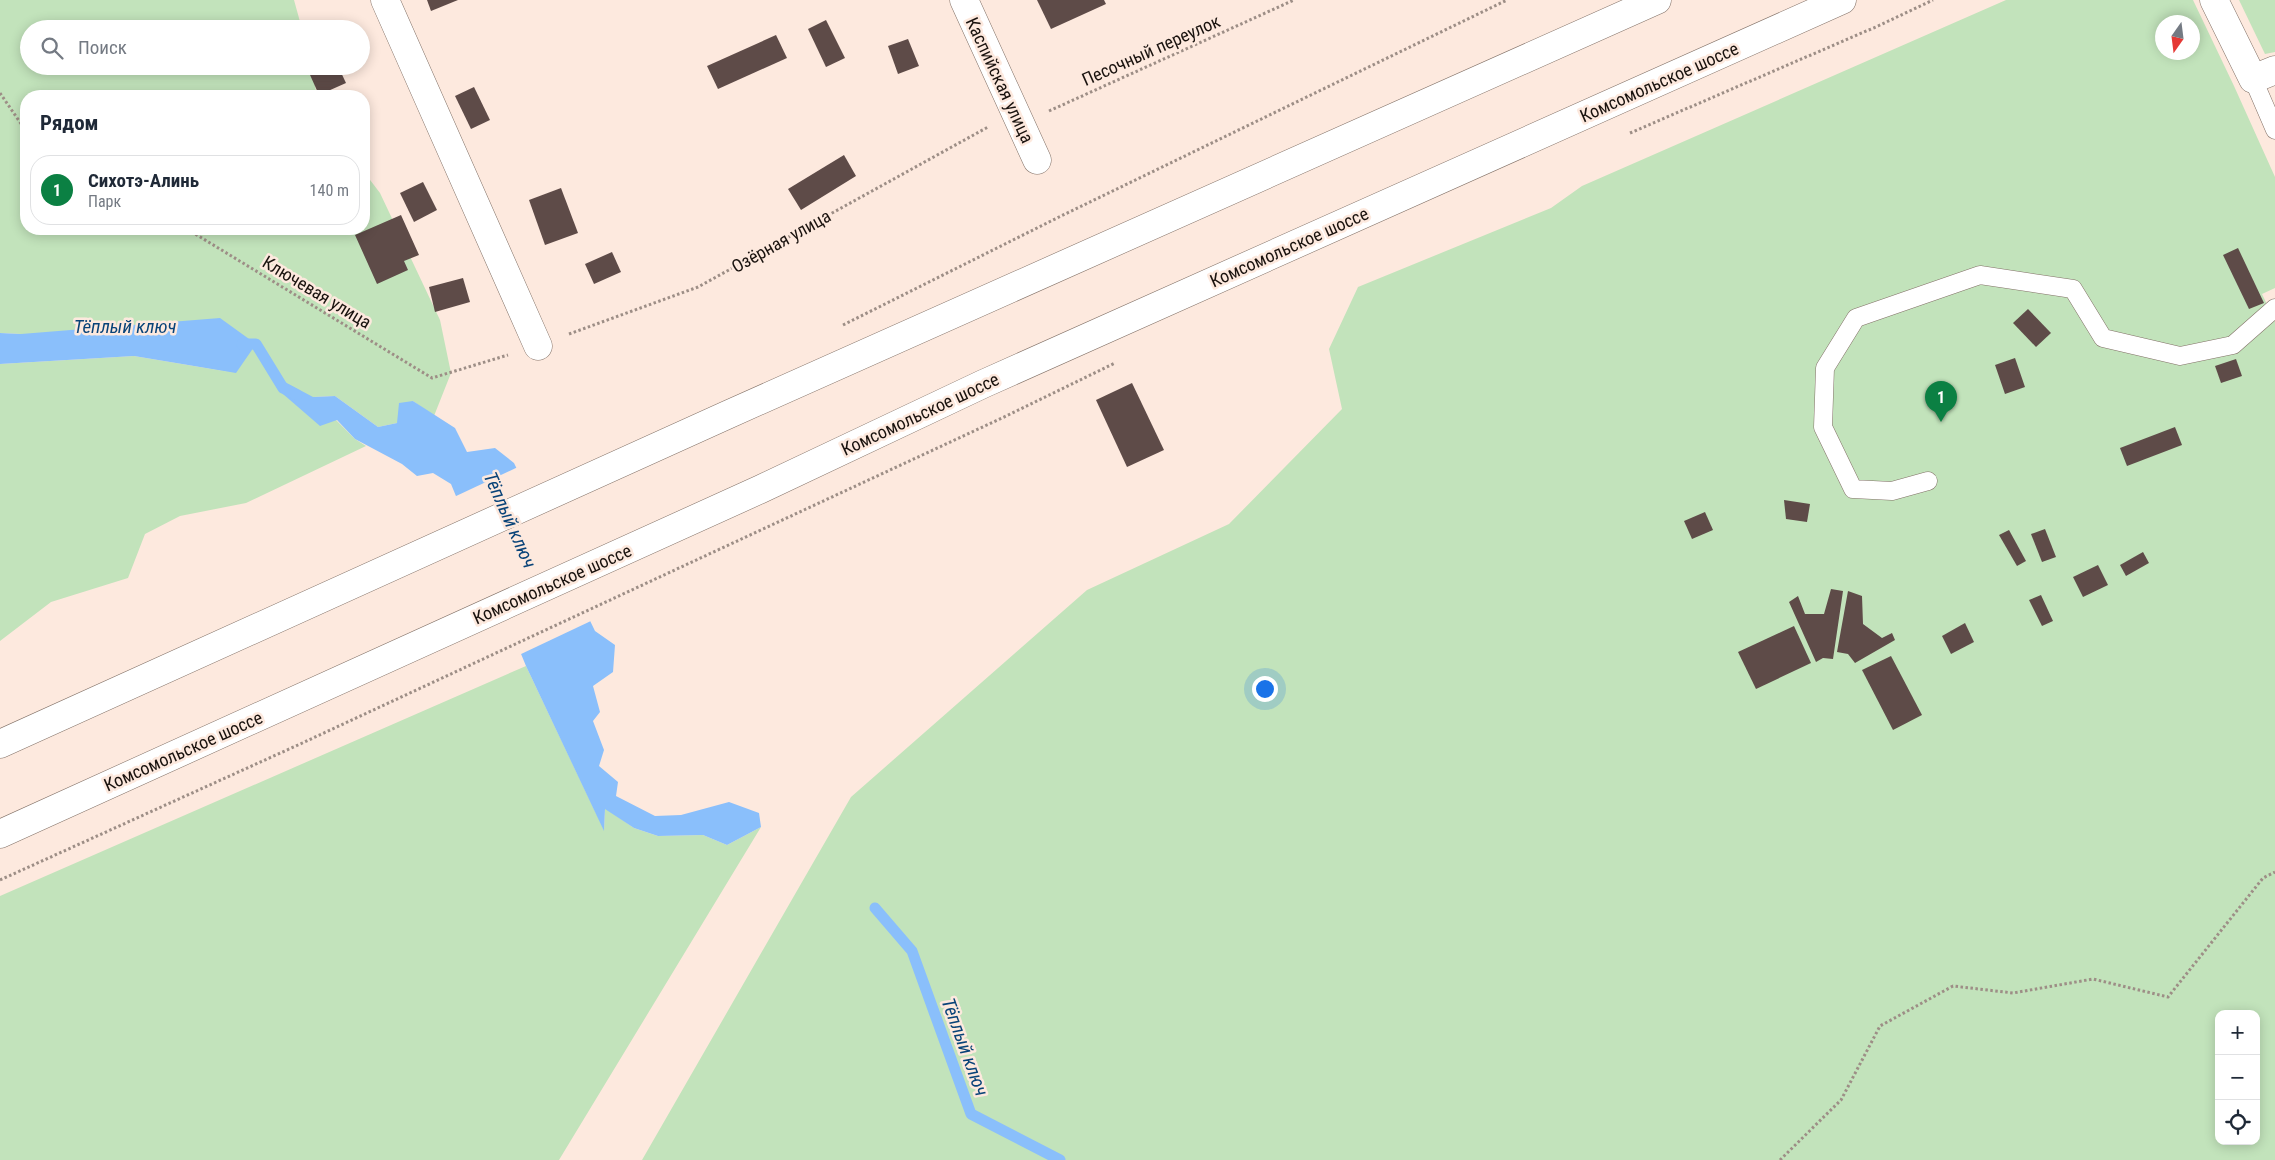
<!DOCTYPE html>
<html lang="ru">
<head>
<meta charset="utf-8">
<style>
  body { margin:0; font-family:"Roboto Condensed",sans-serif; background:#f2f2f3; color:#1f2937 }
  .controls { position:absolute; right:15px; bottom:15px; display:grid; overflow:hidden; border-radius:10px; box-shadow:0 2px 12px #0003 }
  .controls button { width:45px; height:45px; display:grid; place-items:center; padding:0; border:0; border-bottom:1px solid #e0e1e3; background:#fff; color:#1f2937; font:25px sans-serif }
  .compass { position:absolute; left:2155px; top:15px; width:45px; height:45px; border-radius:50%; background:#fff; box-shadow:0 2px 12px #0003; rotate:194deg }
  .you { position:absolute; left:1264px; top:688px; width:18px; height:18px; margin:-12px; border:4px solid #fff; border-radius:50%; background:#1a73e8; box-shadow:0 0 0 8px #1a73e833 }
  .badge { display:grid; place-items:center; width:32px; height:32px; border-radius:50%; background:#0b8043; color:#fff; font-size:16px; font-weight:700 }
  .pin { position:absolute; translate:-50% -41px; filter:drop-shadow(0 1px 2px #0008) }
  .pin::after { content:''; position:absolute; top:26px; width:18px; height:15px; background:inherit; clip-path:polygon(0 0,100% 0,50% 100%) }
  .list { margin:0; padding:0; list-style:none }
  h2 { display:flex; justify-content:space-between; align-items:center; height:65px; margin:0; padding:0 20px; font-size:21px }
  h2 small { font-size:16px; font-weight:400; color:#747a83 }
  .list li { display:grid; grid-template-columns:32px 1fr auto; gap:15px; align-items:center; box-sizing:border-box; height:70px; margin:0 10px 10px; padding:0 10px; border:1px solid #e0e1e3; border-radius:20px }
  .list b { display:block; font-size:19px; white-space:nowrap }
  .list p { margin:0; font-size:16px; white-space:nowrap; color:#747a83 }
  .list em { font-size:16px; font-style:normal; color:#747a83 }
  .icon { flex:none; width:28px; height:28px; fill:none; stroke:currentColor; stroke-width:2; stroke-linecap:round; stroke-linejoin:round }
  .map { position:relative; flex:none; width:2275px; height:1160px; overflow:hidden }
  .search { position:absolute; background:#fff; box-shadow:0 2px 12px #0003; left:20px; top:20px; width:350px; height:55px; display:flex; align-items:center; gap:12px; box-sizing:border-box; padding:0 18px; border-radius:28px; color:#747a83; font-size:19px }
  .panel { position:absolute; background:#fff; box-shadow:0 2px 12px #0003; left:20px; top:90px; width:350px; height:145px; border-radius:20px }
  .map>svg:first-child { display:block }
  .green { fill:#c2e3bb; fill-rule:evenodd }
  .water { fill:#8abffb }
  .pier { fill:#fde9de }
  .lines { fill:none; stroke-linecap:round; stroke-linejoin:round }
  .stream { stroke:#8abffb; stroke-width:11 }
  .building { fill:#5e4b48 }
  .lane-casing { stroke:#827167; stroke-width:19 }
  .street-casing { stroke:#827167; stroke-width:29 }
  .primary-casing { stroke:#827167; stroke-width:29 }
  .path { stroke:#9d8e86; stroke-width:3; stroke-dasharray:2.5 2.5; stroke-linecap:butt }
  .lane { stroke:#fff; stroke-width:18 }
  .street { stroke:#fff; stroke-width:28 }
  .primary { stroke:#fff; stroke-width:28 }
  .labels { text-anchor:middle; dominant-baseline:central; stroke-width:5; stroke-linejoin:round; paint-order:stroke }
  .street-label { font-size:18px; fill:#19120e; stroke:#fde9de }
  .water-label { font-size:19px; font-style:italic; fill:#094378; stroke:#fde9de }
</style>
</head>
<body>
<div class="map">
<svg width="2275" height="1160" viewBox="0 0 2275 1160">
  <rect width="100%" height="100%" fill="#fde9de"/>
  <g class="green">
    <polygon points="0,0 294,0 302,29 29,29 29,66 311,66 317,96 26,96 26,229 364,229 364,172 380,193 440,320 451,373 434,416 413,401 397,423 378,427 335,396 313,397 355,439 366,446 246,503 180,516 145,534 128,578 51,602 0,641 0,364 134,356 236,373 21,334 0,333"/>
    <path d="M2006,0h187l41,86 41,91v111l-13,6 13,27v839h-1633l209,-363 236,-207 142,-66 113,-115 -13,-60 29,-62 193,-79 31,-22zM2162,22h30v30h-30zM2219,1014h37v127h-37z"/>
    <polygon points="2239,0 2275,0 2275,52 2265,54"/>
    <polygon points="526,666 604,830 605,808 634,828 658,836 703,835 727,845 761,827 559,1160 0,1160 0,896"/>
  </g>
  <g class="water">
    <polygon points="220,318 256,344 236,373 134,356 0,364 0,333 21,334"/>
    <polygon points="283,381 313,397 335,396 378,427 397,423 399,403 413,401 455,428 467,452 495,448 514,463 595,631 615,645 613,672 593,686 600,712 593,721 604,750 599,766 618,782 616,796 655,816 681,815 729,802 759,813 761,827 727,845 703,835 658,836 634,828 605,809 604,831 526,666 451,484 433,473 417,476 402,464 355,439 337,420 320,426 283,394"/>
  </g>
  <polygon class="pier" points="518,467 593,620 519,655 454,497"/>
  <g class="lines">
    <g class="stream">
      <polyline points="242,344 256,344 283,388 297,395"/>
      <polyline points="875,908 912,951 971,1114 1060,1160"/>
    </g>
  </g>
  <g class="building">
    <polygon points="427,0 458,0 431,11"/>
    <polygon points="1037,0 1104,0 1106,4 1051,29"/>
    <polygon points="826,20 845,58 826,67 808,29"/>
    <polygon points="776,35 787,58 718,89 707,66"/>
    <polygon points="908,39 919,66 898,74 888,46"/>
    <polygon points="306,66 338,66 346,83 319,95"/>
    <polygon points="474,87 490,120 471,129 455,96"/>
    <polygon points="844,155 856,176 801,210 788,189"/>
    <polygon points="423,182 437,210 414,222 400,193"/>
    <polygon points="561,188 578,233 545,245 529,200"/>
    <polygon points="401,215 419,255 404,261 408,270 377,284 355,235"/>
    <polygon points="2238,248 2264,303 2249,309 2223,255"/>
    <polygon points="612,252 621,272 594,284 585,264"/>
    <polygon points="463,278 470,302 435,312 429,287"/>
    <polygon points="2028,309 2051,333 2036,347 2013,323"/>
    <polygon points="2015,358 2025,387 2005,394 1995,365"/>
    <polygon points="2236,359 2242,376 2221,383 2215,366"/>
    <polygon points="1132,383 1164,450 1127,467 1096,400"/>
    <polygon points="2175,427 2182,445 2127,466 2120,448"/>
    <polygon points="1784,500 1810,504 1807,522 1786,519"/>
    <polygon points="1705,512 1713,530 1692,539 1684,521"/>
    <polygon points="2045,529 2056,557 2042,562 2031,534"/>
    <polygon points="2009,530 2026,561 2017,566 1999,535"/>
    <polygon points="2143,552 2149,563 2126,576 2120,565"/>
    <polygon points="2098,565 2108,585 2083,597 2073,577"/>
    <polygon points="1831,589 1843,591 1833,659 1823,658 1816,662 1789,602 1798,596 1805,614 1824,614"/>
    <polygon points="1848,591 1862,596 1863,624 1882,638 1892,633 1895,640 1855,663 1848,654 1837,652"/>
    <polygon points="2041,595 2053,621 2042,626 2029,600"/>
    <polygon points="1965,623 1974,642 1951,654 1942,636"/>
    <polygon points="1794,626 1811,663 1756,689 1738,652"/>
    <polygon points="1891,656 1922,715 1893,730 1862,670"/>
  </g>
  <g class="lines">
    <g class="lane-casing">
      <g id="lane">
        <polyline points="2253,79 2275,130"/>
        <polyline points="1928,481 1892,491 1853,489 1823,427 1825,368 1856,318 1980,275 2073,289 2103,338 2180,356 2233,345 2275,308"/>
      </g>
    </g>
    <g class="street-casing">
      <g id="street">
        <polyline points="385,0 538,346"/>
        <polyline points="964,0 1037,160"/>
        <polyline points="2214,0 2253,79 2275,70"/>
      </g>
    </g>
    <g class="primary-casing">
      <g id="primary">
        <polyline points="0,744 727,415 1657,0"/>
        <polyline points="0,834 761,489 983,384 1842,0"/>
      </g>
    </g>
    <g class="path">
      <polyline points="0,93 26,131"/>
      <polyline points="1049,111 1294,0"/>
      <polyline points="1630,133 1878,26 1933,0"/>
      <polyline points="187,229 432,378 508,355"/>
      <polyline points="843,325 1059,217 1507,0"/>
      <polyline points="569,334 698,287 988,127"/>
      <polyline points="0,880 298,745 1002,418 1115,363"/>
      <polyline points="1780,1160 1841,1100 1880,1026 1953,986 2013,993 2093,979 2168,997 2263,878 2275,872"/>
    </g>
    <use href="#lane" class="lane"/>
    <use href="#street" class="street"/>
    <use href="#primary" class="primary"/>
  </g>
  <g class="labels">
    <g class="street-label">
      <text transform="translate(1151 50) rotate(-24)">Песочный переулок</text>
      <text transform="translate(1000 80) rotate(65)">Каспийская улица</text>
      <text transform="translate(1659 82) rotate(-24)">Комсомольское шоссе</text>
      <text transform="translate(781 241) rotate(-29)">Озёрная улица</text>
      <text transform="translate(1289 247) rotate(-24)">Комсомольское шоссе</text>
      <text transform="translate(317 292) rotate(31)">Ключевая улица</text>
      <text transform="translate(920 414) rotate(-25)">Комсомольское шоссе</text>
      <text transform="translate(552 584) rotate(-24)">Комсомольское шоссе</text>
      <text transform="translate(183 751) rotate(-24)">Комсомольское шоссе</text>
    </g>
    <g class="water-label">
      <text x="125" y="326">Тёплый ключ</text>
      <text transform="translate(510 520) rotate(66)">Тёплый ключ</text>
      <text transform="translate(965 1047) rotate(70)">Тёплый ключ</text>
    </g>
  </g>
</svg>
<div class="controls">
<button>+</button>
<button>−</button>
<button><svg class="icon" aria-label="locate" viewBox="0 0 24 24"><circle cx="12" cy="12" r="6"/><path d="M12 2v4M12 18v4M2 12h4M18 12h4"/></svg></button>
</div>
<svg class="compass" viewBox="-18 -18 36 36"><path d="M0-13l5 13h-10z" fill="#e53935"/><path d="M0 13l5-13h-10z" fill="#747a83"/></svg>
<div class="you"></div>
<div class="pin badge" style="left:1941px;top:422px">1</div>
<div class="search"><svg class="icon" aria-label="search" viewBox="0 0 24 24"><circle cx="10" cy="10" r="6"/><path d="M15 15l6 6"/></svg>Поиск</div>
<section class="panel">
<h2>Рядом<small></small></h2>
<ul class="list">
<li><span class="badge">1</span><div><b>Сихотэ-Алинь</b><p>Парк</p></div><em>140 m</em></li>
</ul>
</section>
</div>
</body>
</html>
